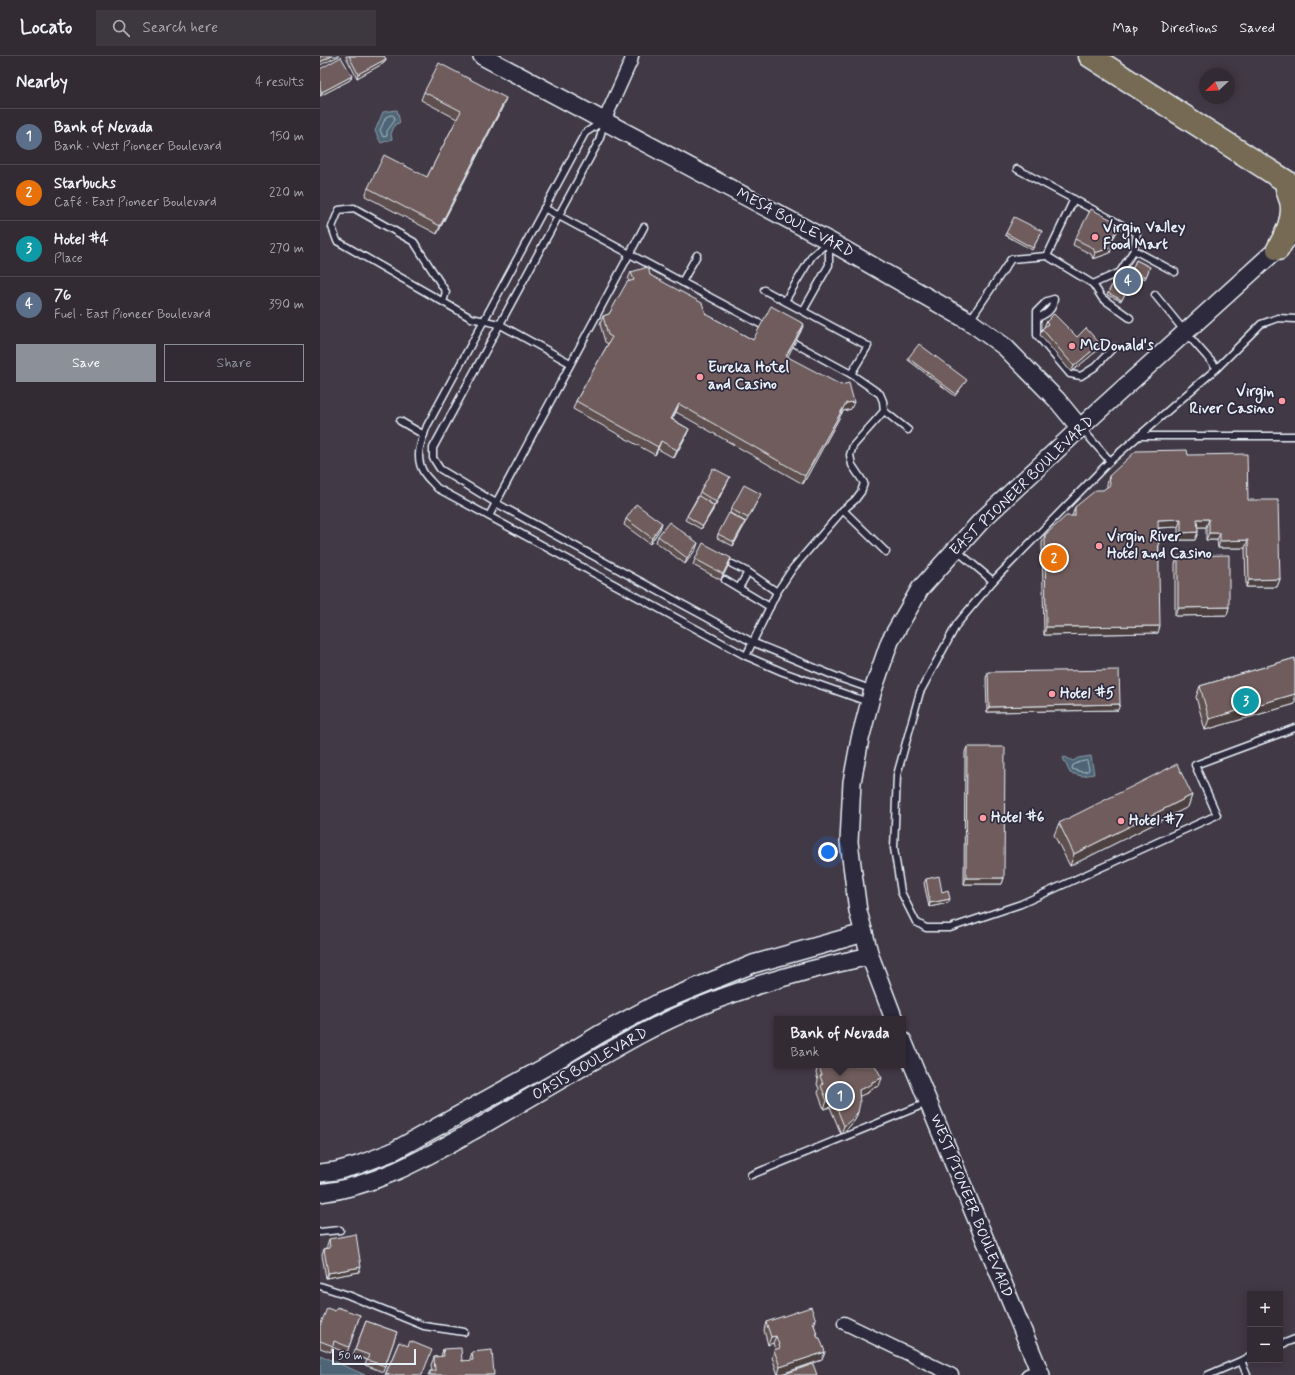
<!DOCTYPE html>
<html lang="en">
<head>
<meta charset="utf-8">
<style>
  body { margin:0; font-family:Mynerve,sans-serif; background:#3d3740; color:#f1f3f6 }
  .controls { position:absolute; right:12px; bottom:12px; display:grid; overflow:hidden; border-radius:0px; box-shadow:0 2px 10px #0003 }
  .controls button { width:36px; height:36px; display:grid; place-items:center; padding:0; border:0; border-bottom:1px solid #4d474f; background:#322b34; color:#f1f3f6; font:20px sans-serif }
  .compass { position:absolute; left:879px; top:12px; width:36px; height:36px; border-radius:50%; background:#322b34; box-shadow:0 2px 10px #0003; rotate:247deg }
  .scale { position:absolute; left:12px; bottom:10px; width:84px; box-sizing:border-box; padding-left:4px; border:2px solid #e8f1f8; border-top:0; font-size:11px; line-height:14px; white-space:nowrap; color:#e8f1f8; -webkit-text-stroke:3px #2f2a3d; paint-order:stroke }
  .you { position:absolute; left:508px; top:796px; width:14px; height:14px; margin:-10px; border:3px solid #fff; border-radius:50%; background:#1a73e8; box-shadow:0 0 0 6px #1a73e833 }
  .badge { display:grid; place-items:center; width:26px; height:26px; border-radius:50%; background:#8c9099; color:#fff; font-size:13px; font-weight:700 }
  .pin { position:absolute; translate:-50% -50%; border:2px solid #fff; box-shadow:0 1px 4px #0006 }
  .popup { position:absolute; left:454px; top:960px; width:132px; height:52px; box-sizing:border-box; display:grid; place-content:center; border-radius:0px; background:#322b34; filter:drop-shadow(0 1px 3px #0005); font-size:13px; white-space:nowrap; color:#a8a7ac }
  .popup b { font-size:15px; color:#f1f3f6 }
  .popup::after { content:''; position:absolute; left:50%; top:100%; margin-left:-8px; border:8px solid transparent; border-top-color:#322b34 }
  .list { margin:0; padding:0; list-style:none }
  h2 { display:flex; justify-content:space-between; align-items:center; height:52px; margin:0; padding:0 16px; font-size:17px }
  h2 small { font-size:13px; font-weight:400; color:#a8a7ac }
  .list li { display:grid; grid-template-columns:26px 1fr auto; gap:12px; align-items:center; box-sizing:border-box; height:56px; padding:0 16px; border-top:1px solid #4d474f }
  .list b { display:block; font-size:15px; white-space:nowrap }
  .list p { margin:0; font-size:13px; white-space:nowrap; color:#a8a7ac }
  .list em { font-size:13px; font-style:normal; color:#a8a7ac }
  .actions { display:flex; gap:8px; padding:12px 16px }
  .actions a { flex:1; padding:9px 0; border:1px solid #8c9099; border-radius:0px; text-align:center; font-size:14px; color:#8c9099 }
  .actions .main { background:#8c9099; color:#fff }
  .icon { flex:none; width:22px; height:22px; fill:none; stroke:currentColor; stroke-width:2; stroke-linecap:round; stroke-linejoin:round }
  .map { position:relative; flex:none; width:975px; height:1319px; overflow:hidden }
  header { display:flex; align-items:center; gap:24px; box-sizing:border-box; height:56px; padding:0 20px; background:#322b34; border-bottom:1px solid #4d474f }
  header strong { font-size:19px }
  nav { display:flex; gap:22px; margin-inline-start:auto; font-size:14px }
  .search { width:280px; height:36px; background:#3d3740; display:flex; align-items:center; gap:10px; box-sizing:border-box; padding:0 14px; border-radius:0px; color:#a8a7ac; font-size:15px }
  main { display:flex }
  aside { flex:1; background:#322b34 }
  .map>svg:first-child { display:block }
  .water { fill:#4d6576; stroke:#8b9daa }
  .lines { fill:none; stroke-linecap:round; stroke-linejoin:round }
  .shore { stroke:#aab9c4; stroke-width:1 }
  .lane-casing { stroke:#e8f1f8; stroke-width:9 }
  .street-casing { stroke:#e8f1f8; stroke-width:15 }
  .secondary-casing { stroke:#e8f1f8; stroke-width:20 }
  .highway-casing { stroke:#e8f1f8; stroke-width:25 }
  .lane { stroke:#2f2a3d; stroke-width:6 }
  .street { stroke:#2f2a3d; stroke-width:12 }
  .secondary { stroke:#2f2a3d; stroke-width:17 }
  .highway { stroke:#776a54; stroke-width:22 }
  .wall { fill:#5f4f4f; stroke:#e8f1f8 }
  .shaded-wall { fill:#4e4040; stroke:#e8f1f8 }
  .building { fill:#6f5c5c; stroke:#e8f1f8 }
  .poi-dot { fill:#ff9aa2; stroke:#2f2a3d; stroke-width:1.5 }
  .labels { text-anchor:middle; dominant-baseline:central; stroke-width:3.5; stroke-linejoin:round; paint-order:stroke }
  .street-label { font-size:15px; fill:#e8f1f8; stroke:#2f2a3d }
  .poi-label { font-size:15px; font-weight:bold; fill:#e8f1f8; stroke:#2f2a3d; text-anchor:start }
</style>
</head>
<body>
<header>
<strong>Locato</strong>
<div class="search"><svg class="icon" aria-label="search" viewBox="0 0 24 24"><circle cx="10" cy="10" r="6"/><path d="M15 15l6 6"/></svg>Search here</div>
<nav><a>Map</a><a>Directions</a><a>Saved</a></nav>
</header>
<main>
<aside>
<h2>Nearby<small>4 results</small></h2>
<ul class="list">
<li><span class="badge" style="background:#5c6f8a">1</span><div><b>Bank of Nevada</b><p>Bank · West Pioneer Boulevard</p></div><em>150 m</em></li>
<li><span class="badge" style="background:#e8710a">2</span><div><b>Starbucks</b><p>Café · East Pioneer Boulevard</p></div><em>220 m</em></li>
<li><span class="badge" style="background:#0f9aa8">3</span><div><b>Hotel #4</b><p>Place</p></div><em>270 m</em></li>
<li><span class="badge" style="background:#5c6f8a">4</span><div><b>76</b><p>Fuel · East Pioneer Boulevard</p></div><em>390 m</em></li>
</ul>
<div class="actions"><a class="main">Save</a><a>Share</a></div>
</aside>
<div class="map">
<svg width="975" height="1319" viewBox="0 0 975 1319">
  <rect width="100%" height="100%" fill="#423946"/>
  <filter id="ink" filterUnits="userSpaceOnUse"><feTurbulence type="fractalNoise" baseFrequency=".025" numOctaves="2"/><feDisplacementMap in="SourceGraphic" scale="8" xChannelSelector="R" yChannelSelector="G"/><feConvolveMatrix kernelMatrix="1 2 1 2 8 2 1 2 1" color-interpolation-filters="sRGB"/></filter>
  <g filter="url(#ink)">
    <g class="water">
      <polygon points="77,54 80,67 75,68 71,78 72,83 61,87 55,75 63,56"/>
      <polygon points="771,700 774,718 762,720 750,717 743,702 745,701 753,705 758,702"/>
      <polygon points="0,1299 45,1319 0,1319"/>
    </g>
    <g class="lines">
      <g class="shore">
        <polygon points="72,59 74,60 75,64 67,75 67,80 63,81 60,74 66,61"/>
        <polygon points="767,705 769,713 768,715 762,716 752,713 753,709 760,706"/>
      </g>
      <g class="lane-casing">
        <g id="lane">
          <path d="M282,66l-17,11 -158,293c-6,16 -13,31 -3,47 3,5 9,10 13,15l309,168 37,16 85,30"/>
          <polyline points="284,66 279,85 120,379 113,392 113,402 120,413 176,447 432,586 522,623 551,633"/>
          <polyline points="697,113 817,177 814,194 855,216"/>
          <polyline points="754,143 727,200 773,228 800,216 814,194"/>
          <polyline points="224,152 442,269"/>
          <polyline points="362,226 377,199"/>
          <polyline points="773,228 782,242 810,262"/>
          <polyline points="444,234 548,290 531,318"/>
          <polyline points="465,245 492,200 508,186"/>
          <polyline points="123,246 126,236 94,186 34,152 19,154 12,171 17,185 151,262 179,268 250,307"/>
          <polyline points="483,255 509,209 509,187"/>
          <path d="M717,262c10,-4 16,-8 17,-19l-7,2 -10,10v24l33,39 11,2 14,-9 19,-20"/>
          <polyline points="650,264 691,203 727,200"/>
          <polyline points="474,287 531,318 560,338 563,345 564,355 588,374"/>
          <polyline points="897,312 941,268 958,262 975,263"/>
          <polyline points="80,365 104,379"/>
          <polyline points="818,380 975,380"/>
          <polyline points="790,405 897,312 866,277 835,239"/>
          <polyline points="523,454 566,496"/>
          <polyline points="169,460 324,171"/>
          <polyline points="636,494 673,525 790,405 762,373"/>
          <polyline points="412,508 428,516 457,536"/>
          <polyline points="405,524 450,551"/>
          <polyline points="673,525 637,568 600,636 577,719 574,792 581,836 596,866 606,872 630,872 701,848 897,759 875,709 975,672"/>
          <polyline points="419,532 428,516"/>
          <polyline points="426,600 457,536 473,512 523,454 535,444 541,436 544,427 532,409 530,399 533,390 564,355"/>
          <polyline points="431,1119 607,1047"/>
          <polyline points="0,1176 20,1174"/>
          <polyline points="0,1230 28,1239 104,1270 144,1276"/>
          <polyline points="960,1289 975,1283"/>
          <polyline points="921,1305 927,1319"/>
          <polyline points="888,1319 930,1301"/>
        </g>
      </g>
      <g class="street-casing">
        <g id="street">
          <polyline points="284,65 311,5 312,0"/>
          <polyline points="524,1267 632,1319"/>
          <polyline points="708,1319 718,1315"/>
        </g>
      </g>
      <g class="secondary-casing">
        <g id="secondary">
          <polyline points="162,0 509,185 649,265 685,291 737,344 760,372"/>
          <polyline points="574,963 550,900 538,855 529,786 532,726 540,683 553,634 570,585 600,533 663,463 774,359 967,184"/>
          <polyline points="583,985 721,1319"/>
          <polyline points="0,1117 16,1115 38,1109 72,1096 227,1010 280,978 340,946 433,908 544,877"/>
          <path d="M0,1137c58,-7 106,-36 156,-64 54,-31 108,-64 163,-94 72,-39 151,-62 231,-79"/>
        </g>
      </g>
      <g class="highway-casing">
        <g id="highway">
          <polyline points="770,0 975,131"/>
          <path d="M958,193c8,-14 17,-31 13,-48 -3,-9 -4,-9 -5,-19"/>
        </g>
      </g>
      <use href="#lane" class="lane"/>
      <use href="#street" class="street"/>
      <use href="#secondary" class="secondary"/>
      <use href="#highway" class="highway"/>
    </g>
    <g class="wall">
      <polygon points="26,0 64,0 66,3 64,7 37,22 26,1"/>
      <polygon points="0,13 32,20 30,24 0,40"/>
      <polygon points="104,36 183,50 117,178 45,140 48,132 107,121 137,63 101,44"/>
      <polygon points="800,168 798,174 791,186 790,197 773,203 771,198 753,189 755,183"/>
      <polygon points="722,175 712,194 685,179 686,177"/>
      <polygon points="816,204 830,211 825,223 811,216"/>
      <polygon points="311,216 330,219 386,258 433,284 481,275 467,300 531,353 523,355 483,428 356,356 352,363 369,373 366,380 354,402 338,393 335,399 253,353 256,345 288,288 285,286 280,268 283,260 289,258 309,225 308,223"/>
      <polygon points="804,216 818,222 813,234 799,227"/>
      <polygon points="793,227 807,234 801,245 787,239"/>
      <polygon points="726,266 757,281 780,288 778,294 751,316 720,279 722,273 724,271"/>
      <polygon points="588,302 646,325 635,340 588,304"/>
      <polygon points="868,399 928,444 960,523 957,531 926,531 925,492 898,492 897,484 886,484 886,471 877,471 878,476 875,484 858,484 858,471 839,472 838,577 724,579 722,487 725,479 752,460 755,451 787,432 787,428 789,420"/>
      <polygon points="408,425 395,450 384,443 393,454 381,473 365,464 367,460 378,440 380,436"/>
      <polygon points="439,442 426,466 410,457 411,453"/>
      <polygon points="306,463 342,467 340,473 330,488 304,469"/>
      <polygon points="425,466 424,470 413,490 397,482 398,478"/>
      <polygon points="338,480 376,493 365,508 336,486"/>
      <polygon points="858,500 909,551 907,559 855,560 855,508"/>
      <polygon points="411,502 409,508 401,524 373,509 375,503"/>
      <polygon points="975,602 975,648 885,674 876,641 880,630"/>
      <polygon points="668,616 798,654 667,656 666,622"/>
      <polygon points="647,691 684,822 682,828 644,828 645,696"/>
      <polygon points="872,739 868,751 750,810 734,779 739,767"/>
      <polygon points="606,823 622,836 628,847 609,851 604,827"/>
      <polygon points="496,1009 554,1009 559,1030 550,1033 549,1036 539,1040 538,1056 535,1064 528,1072 521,1078 510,1051 504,1053 498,1037 499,1033 497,1028 498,1024 496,1017 497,1013"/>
      <polygon points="9,1183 39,1216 6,1222 2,1199 4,1193 7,1192 7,1189"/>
      <polygon points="15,1255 40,1259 27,1297 12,1291 11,1296 0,1292 0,1270"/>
      <polygon points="496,1264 494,1269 498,1282 505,1296 502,1304 458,1319 452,1301 455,1293 453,1287 448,1289 444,1274 446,1266"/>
      <polygon points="46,1265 77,1276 63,1316 45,1309 47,1304 33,1299"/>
      <polygon points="79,1286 102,1319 65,1319"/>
      <polygon points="123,1293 142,1305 150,1305 150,1303 152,1296 174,1319 108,1319 110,1315 112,1315 111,1309 114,1301 121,1301"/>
    </g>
    <g class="shaded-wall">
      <polygon points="12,0 19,0 0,9 0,6"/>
      <polygon points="66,3 64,7 37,22 38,18"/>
      <polygon points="32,20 30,24 0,40 2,36"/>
      <polygon points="186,42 183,50 117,178 120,170"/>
      <polygon points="800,168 798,174 788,191 790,185"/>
      <polygon points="792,191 790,197 773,203 775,197"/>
      <polygon points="484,268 481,275 464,308 466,300"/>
      <polygon points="780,288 778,294 751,316 754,310"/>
      <polygon points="534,346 531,353 523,355 483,428 485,420 526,347"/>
      <polygon points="359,348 356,356 348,371 351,363"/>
      <polygon points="369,373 366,380 354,402 357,394"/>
      <polygon points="341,385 338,393 335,399 338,391"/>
      <polygon points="410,421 408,425 395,450 396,446"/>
      <polygon points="394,450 393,454 381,473 383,470"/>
      <polygon points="861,463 858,471 836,472 838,464"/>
      <polygon points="877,463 889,463 886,471 874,471"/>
      <polygon points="425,466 424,470 413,490 414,486"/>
      <polygon points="342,467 340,473 330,488 332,482"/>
      <polygon points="878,476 875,484 858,484 861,477"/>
      <polygon points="889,477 900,477 897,484 886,484"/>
      <polygon points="928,484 925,492 898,492 900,485"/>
      <polygon points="378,487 376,493 365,508 367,502"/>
      <polygon points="411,502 409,508 401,524 403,518"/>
      <polygon points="960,523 957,531 926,531 929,524"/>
      <polygon points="909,551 907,559 855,560 858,552"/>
      <polygon points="840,570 838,577 724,579 726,571"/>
      <polygon points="975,638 975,648 885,674 889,663"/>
      <polygon points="800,648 798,654 667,656 669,651"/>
      <polygon points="872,739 868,751 750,810 754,798"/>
      <polygon points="646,822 684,822 682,828 644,828"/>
      <polygon points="630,843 628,847 609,851 610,847"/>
      <polygon points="562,1022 559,1030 550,1033 549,1036 536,1042 539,1034 552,1026"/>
      <polygon points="513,1043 510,1051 504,1053 507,1045"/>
      <polygon points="538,1056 535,1064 528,1072 521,1078 524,1070"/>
      <polygon points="41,1211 39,1216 6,1222 8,1217"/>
      <polygon points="456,1280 453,1287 448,1289 451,1281"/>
      <polygon points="505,1296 502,1304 458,1319 460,1311"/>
    </g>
    <g class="building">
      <polygon points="0,0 12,0 0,6"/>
      <polygon points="29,0 64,0 66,3 38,18"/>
      <polygon points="21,1 32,20 2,36 0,33 0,13"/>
      <polygon points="119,7 186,42 120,170 48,132 64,99 107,121 141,55 104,36"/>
      <polygon points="771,153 800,168 790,185 792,191 775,197 773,192 755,183"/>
      <polygon points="694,161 722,175 713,192 686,177"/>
      <polygon points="816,204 830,211 826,221 812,214"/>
      <polygon points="328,211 330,219 382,247 386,258 433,284 451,250 484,268 466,300 521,329 529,327 534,346 526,347 485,420 359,348 351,363 369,373 357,394 341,385 338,391 256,345 292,281 288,279 283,260 289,258 307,226 314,224 311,216"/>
      <polygon points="804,216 818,222 814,232 800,226"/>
      <polygon points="793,227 807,234 802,244 788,237"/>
      <polygon points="734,258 757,281 766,272 780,288 754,310 722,273 728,268 726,266"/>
      <polygon points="599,288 647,324 636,338 588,302"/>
      <polygon points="867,394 868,399 927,398 928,444 958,444 960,523 929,524 928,484 900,485 900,477 889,477 889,463 877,463 878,476 861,477 861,463 838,464 840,570 726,571 725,479 746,460 755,460 755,451 776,434 783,434 790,429 789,420 816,395"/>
      <polygon points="393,412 410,421 396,446 380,436"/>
      <polygon points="424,429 441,438 428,462 411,453"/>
      <polygon points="379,440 394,450 383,470 367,460"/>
      <polygon points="316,448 342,467 332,482 306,463"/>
      <polygon points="409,457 425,466 414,486 398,478"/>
      <polygon points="349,466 378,487 367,502 338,480"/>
      <polygon points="383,487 411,502 403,518 375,503"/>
      <polygon points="909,499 909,551 858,552 858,500"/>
      <polygon points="975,602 975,638 889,663 880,630"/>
      <polygon points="799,614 800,648 669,651 668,616"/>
      <polygon points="647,691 685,691 684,822 646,822"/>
      <polygon points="857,708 872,739 754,798 739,767"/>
      <polygon points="619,820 622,836 628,834 630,843 610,847 606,823"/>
      <polygon points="498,1009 554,1009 556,1011 562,1022 552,1026 552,1028 539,1034 540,1047 538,1056 531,1064 524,1070 513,1043 507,1045 501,1030 503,1028 500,1020 502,1019"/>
      <polygon points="36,1178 41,1211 8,1217 4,1193 10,1192 9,1183"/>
      <polygon points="17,1251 40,1259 29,1291 14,1285 13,1290 0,1285 0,1270 7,1252 15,1255"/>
      <polygon points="491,1251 496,1264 493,1265 498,1282 500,1282 505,1296 460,1311 454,1294 460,1292 456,1280 451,1281 446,1266"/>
      <polygon points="46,1265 77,1276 65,1310 47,1304 49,1299 35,1294"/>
      <polygon points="90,1285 112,1294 102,1319 86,1319 84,1318 84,1319 72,1319 66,1317 79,1286 88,1290"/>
      <polygon points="141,1292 142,1305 153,1304 152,1296 172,1294 174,1319 110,1319 110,1315 115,1315 114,1301 124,1300 123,1293"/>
      <polygon points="493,1308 497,1319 462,1319"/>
    </g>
  </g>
  <g class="poi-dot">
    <circle cx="775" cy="181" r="4"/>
    <circle cx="752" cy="290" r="4"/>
    <circle cx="380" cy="321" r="4"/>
    <circle cx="962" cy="345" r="4"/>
    <circle cx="779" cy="490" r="4"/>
    <circle cx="732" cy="638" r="4"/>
    <circle cx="663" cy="762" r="4"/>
    <circle cx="801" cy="765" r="4"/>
  </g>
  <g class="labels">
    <g class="street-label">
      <text transform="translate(475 167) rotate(28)">MESA BOULEVARD</text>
      <text transform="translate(702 430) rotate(-44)">EAST PIONEER BOULEVARD</text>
      <text transform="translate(270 1008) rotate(-30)">OASIS BOULEVARD</text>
      <text transform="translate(651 1150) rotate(68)">WEST PIONEER BOULEVARD</text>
    </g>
    <g class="poi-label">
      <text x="783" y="172">Virgin Valley<tspan x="783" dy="17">Food Mart</tspan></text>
      <text x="760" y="290">McDonald's</text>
      <text x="388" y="312">Eureka Hotel<tspan x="388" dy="17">and Casino</tspan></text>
      <text x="954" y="336" text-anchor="end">Virgin<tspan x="954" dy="17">River Casino</tspan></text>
      <text x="787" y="481">Virgin River<tspan x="787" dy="17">Hotel and Casino</tspan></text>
      <text x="740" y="638">Hotel #5</text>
      <text x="671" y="762">Hotel #6</text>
      <text x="809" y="765">Hotel #7</text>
    </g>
  </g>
</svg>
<div class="controls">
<button>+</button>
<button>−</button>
</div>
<svg class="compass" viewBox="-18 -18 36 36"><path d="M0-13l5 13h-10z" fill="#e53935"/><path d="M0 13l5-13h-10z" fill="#a8a7ac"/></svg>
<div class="scale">50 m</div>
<div class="you"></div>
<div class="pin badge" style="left:520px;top:1040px;background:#5c6f8a">1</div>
<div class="popup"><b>Bank of Nevada</b>Bank</div>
<div class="pin badge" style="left:734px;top:502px;background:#e8710a">2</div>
<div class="pin badge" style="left:926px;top:645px;background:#0f9aa8">3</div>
<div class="pin badge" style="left:808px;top:225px;background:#5c6f8a">4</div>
</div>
</main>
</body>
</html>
